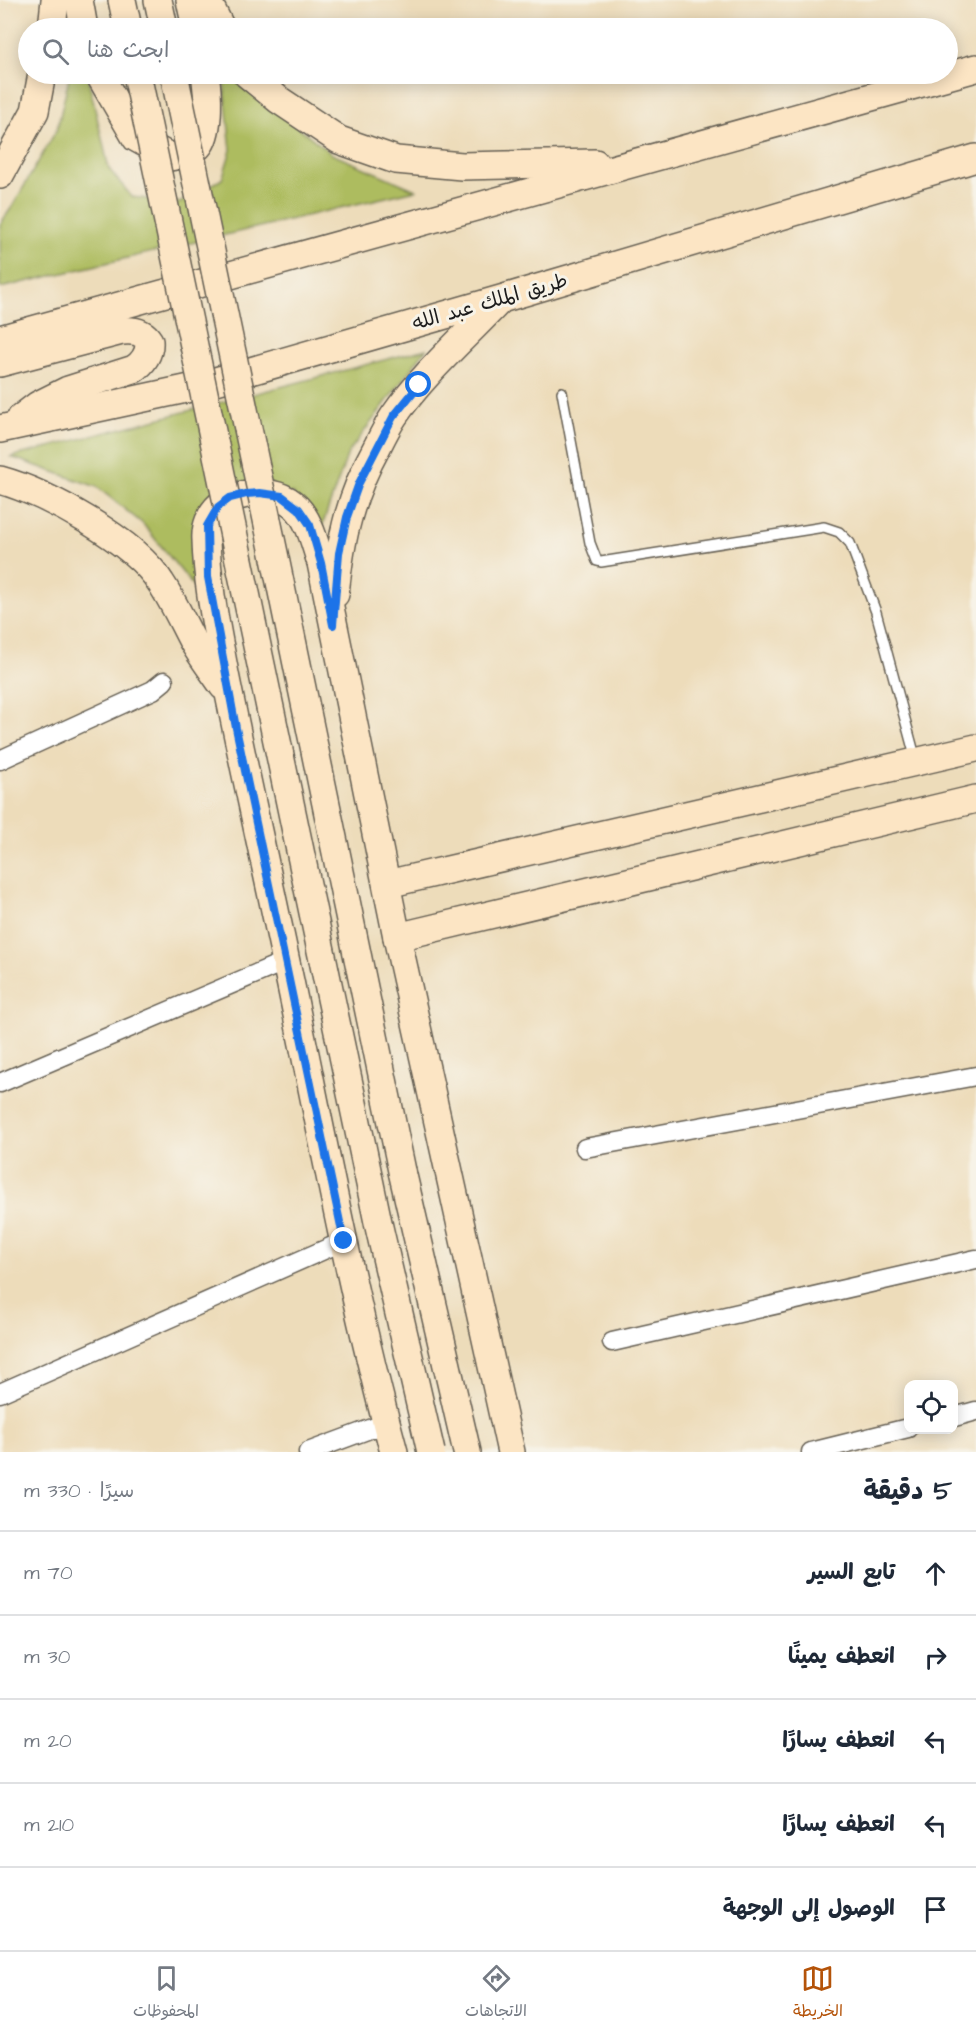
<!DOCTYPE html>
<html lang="ar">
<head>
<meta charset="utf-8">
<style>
  body { margin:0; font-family:"Architects Daughter","Playpen Sans Arabic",sans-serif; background:#f2f2f3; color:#1f2937; direction:rtl }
  .controls { position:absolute; right:18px; bottom:18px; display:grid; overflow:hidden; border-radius:12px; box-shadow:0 3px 15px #0003 }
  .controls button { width:54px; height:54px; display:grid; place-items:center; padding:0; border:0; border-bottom:2px solid #e0e1e3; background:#fff; color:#1f2937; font:30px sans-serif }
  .stop { position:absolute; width:18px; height:18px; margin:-14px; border:4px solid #1a73e8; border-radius:50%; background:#fff }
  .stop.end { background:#1a73e8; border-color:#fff; box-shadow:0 2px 6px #0008 }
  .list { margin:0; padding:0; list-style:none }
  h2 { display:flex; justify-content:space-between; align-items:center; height:78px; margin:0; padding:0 24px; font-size:26px }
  h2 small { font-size:20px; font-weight:400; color:#747a83 }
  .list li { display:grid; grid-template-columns:39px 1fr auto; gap:18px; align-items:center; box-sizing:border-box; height:84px; padding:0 24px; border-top:2px solid #e0e1e3 }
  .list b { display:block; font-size:22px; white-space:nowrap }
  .list em { font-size:20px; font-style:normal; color:#747a83 }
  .icon { flex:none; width:33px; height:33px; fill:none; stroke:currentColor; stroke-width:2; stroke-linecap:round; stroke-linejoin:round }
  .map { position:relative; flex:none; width:976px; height:1452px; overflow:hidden; direction:ltr }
  .search { position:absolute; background:#fff; box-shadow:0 3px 15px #0003; left:18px; right:18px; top:18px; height:66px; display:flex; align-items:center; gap:15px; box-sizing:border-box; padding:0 21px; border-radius:33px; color:#747a83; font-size:22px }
  .sheet { height:498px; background:#fff }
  nav { display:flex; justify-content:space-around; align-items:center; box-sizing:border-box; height:84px; border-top:2px solid #e0e1e3; background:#fff; font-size:16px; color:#747a83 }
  nav a { display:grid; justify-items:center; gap:3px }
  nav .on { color:#b45309 }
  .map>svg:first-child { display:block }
  .green { fill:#adbc5e; stroke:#646c3d; stroke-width:1.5 }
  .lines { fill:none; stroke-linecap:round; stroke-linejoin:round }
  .lane-casing { stroke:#655f53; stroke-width:12 }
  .street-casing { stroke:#655f53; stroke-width:21 }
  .secondary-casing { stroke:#655f53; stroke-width:30 }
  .lane { stroke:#fff; stroke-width:9 }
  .street { stroke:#fff; stroke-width:18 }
  .secondary { stroke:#fce5c4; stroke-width:27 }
  .secondary-bridge-casing { stroke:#655f53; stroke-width:30; stroke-linecap:butt }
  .secondary-bridge { stroke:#fce5c4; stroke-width:27 }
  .route { stroke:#1a73e8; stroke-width:8 }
  .labels { text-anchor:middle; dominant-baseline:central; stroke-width:6; stroke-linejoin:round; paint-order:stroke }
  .street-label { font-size:20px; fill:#1c1c1c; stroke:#f7f3e8 }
</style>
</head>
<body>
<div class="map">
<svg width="976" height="1452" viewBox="0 0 976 1452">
  <rect width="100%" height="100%" fill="#f7f3e8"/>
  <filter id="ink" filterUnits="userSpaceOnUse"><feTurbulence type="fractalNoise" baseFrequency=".0167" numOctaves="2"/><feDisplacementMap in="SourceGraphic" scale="12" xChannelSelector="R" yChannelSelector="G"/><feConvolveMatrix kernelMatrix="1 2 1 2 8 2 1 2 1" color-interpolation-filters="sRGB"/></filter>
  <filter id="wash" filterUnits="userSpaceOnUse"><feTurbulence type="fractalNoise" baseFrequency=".008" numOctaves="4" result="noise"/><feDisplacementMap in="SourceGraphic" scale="24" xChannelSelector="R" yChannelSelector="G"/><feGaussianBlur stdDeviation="1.35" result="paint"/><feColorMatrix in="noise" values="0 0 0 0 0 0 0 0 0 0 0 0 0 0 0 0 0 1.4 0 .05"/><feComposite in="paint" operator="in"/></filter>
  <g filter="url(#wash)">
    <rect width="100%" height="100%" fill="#eddcba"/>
    <g class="green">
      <polygon points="70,74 87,74 109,169 132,197 180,203 222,179 231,150 223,74 232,74 332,154 416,190 0,288 0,224 12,207 57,129"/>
      <polygon points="426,349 348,453 314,549 293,493 207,502 199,593 143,524 97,487 11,457"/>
    </g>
  </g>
  <g filter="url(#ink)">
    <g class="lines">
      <g class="lane-casing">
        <polyline id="lane" points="562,392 590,543 597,561 601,562 824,527 839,532 850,543 876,612 916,760"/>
      </g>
      <g class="street-casing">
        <g id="street">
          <polyline points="0,760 153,690 164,681"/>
          <polyline points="0,1083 286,961"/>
          <polyline points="585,1148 976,1076"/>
          <polyline points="612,1342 976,1259"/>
          <polyline points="0,1393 344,1241"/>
          <polyline points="954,1417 976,1411"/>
          <polyline points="308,1452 386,1423"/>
          <polyline points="811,1452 908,1428"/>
        </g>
      </g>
      <g class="secondary-casing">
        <g id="secondary">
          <polyline points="79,0 84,28"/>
          <polyline points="122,0 128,28"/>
          <polyline points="158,0 164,28"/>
          <polyline points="190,0 196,28"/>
          <polyline points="207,0 221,28"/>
          <polyline points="52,28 55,0"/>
          <path d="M99,74l37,64 34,19c10,-2 24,-4 30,-13 10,-15 8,-53 5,-70"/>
          <polyline points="247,74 279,100 339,140 396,160 462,166 595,163"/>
          <polyline points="0,175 35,111 42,74"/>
          <polyline points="0,339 976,68"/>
          <path d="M0,363l122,-32c11,-1 21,0 27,10 1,12 -6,22 -15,28l-66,21 -30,15 -17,13"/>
          <polyline points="0,429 195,387 501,299 976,158"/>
          <path d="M0,480c47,13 135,61 161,103 12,18 21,38 31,57 9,16 21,31 31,46"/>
          <path d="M335,594c6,-58 15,-98 43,-149 5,-10 10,-20 16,-29 29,-42 70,-78 105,-115"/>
          <polyline points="387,884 976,748"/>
          <polyline points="397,937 976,799"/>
          <polyline points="402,1171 467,1452"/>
          <path d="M394,1452c-48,-177 -79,-358 -118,-537 -17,-80 -35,-161 -51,-241 -8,-44 -18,-89 -19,-134 -1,-13 4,-26 14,-35 10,-8 23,-11 36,-12 47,-1 54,34 65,70l76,374 114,515"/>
        </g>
      </g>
      <use href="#lane" class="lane"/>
      <use href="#street" class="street"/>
      <use href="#secondary" class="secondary"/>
      <g class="secondary-bridge-casing">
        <g id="secondary-bridge">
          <polyline points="137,74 379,1227 431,1452"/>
          <path d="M174,74c77,365 152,732 228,1097"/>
        </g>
      </g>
      <use href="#secondary-bridge" class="secondary-bridge"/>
    </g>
  </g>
  <g class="lines" filter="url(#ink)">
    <polyline class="route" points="344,1241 236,728 208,577 207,526 218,507 230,498 246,494 260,493 282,496 299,509 310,525 321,563 333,625 339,553 347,517 359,483 393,417 419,385"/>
  </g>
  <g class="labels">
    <g class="street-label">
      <text transform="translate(490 302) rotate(-16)">طريق الملك عبد الله</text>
    </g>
  </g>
</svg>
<div class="controls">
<button><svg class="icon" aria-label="locate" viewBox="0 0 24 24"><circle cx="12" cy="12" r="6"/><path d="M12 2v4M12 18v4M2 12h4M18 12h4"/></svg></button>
</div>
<div class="stop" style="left:419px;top:385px"></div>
<div class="stop end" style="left:344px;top:1241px"></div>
<div class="search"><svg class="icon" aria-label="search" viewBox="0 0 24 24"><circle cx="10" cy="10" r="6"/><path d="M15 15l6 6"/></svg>ابحث هنا</div>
</div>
<section class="sheet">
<h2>5 دقيقة<small>سيرًا · 330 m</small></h2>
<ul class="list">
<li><svg class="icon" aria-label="ahead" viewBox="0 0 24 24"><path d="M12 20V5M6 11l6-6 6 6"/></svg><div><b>تابع السير</b></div><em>70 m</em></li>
<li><svg class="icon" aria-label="right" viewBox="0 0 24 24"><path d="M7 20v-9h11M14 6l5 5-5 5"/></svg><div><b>انعطف يمينًا</b></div><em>30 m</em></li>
<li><svg class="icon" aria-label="left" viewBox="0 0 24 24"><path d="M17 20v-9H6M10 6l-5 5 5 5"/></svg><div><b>انعطف يسارًا</b></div><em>20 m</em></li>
<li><svg class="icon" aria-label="left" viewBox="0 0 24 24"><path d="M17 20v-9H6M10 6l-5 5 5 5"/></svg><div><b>انعطف يسارًا</b></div><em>210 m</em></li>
<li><svg class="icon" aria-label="arrive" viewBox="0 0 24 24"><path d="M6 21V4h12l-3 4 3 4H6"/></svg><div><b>الوصول إلى الوجهة</b></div></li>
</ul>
</section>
<nav>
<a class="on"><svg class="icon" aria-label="map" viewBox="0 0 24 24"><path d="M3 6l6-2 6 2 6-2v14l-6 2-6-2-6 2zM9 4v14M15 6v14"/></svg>الخريطة</a>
<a><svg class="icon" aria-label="directions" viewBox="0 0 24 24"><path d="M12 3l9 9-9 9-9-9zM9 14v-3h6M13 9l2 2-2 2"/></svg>الاتجاهات</a>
<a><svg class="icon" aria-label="saved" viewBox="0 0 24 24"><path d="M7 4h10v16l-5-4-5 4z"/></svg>المحفوظات</a>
</nav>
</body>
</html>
